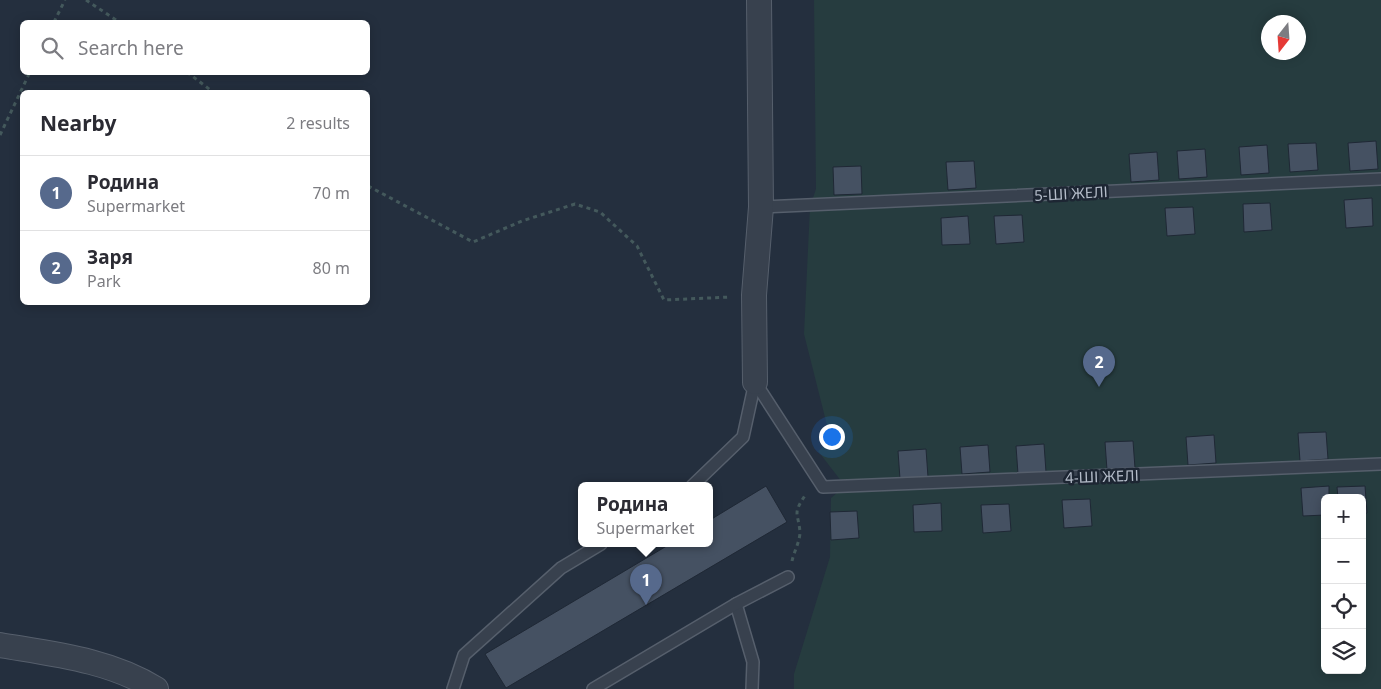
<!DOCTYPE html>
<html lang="en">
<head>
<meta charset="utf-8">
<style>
  body { margin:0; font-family:"Noto Sans",sans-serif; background:#f2f2f3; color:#2b2b33 }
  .controls { position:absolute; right:15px; bottom:15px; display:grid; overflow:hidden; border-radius:8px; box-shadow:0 2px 12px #0003 }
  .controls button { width:45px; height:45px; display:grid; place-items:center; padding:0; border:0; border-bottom:1px solid #e1e1e2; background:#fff; color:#2b2b33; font:25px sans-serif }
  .compass { position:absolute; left:1261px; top:15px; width:45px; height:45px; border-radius:50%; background:#fff; box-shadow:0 2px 12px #0003; rotate:197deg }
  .you { position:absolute; left:831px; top:436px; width:18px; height:18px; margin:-12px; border:4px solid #fff; border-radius:50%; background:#1a73e8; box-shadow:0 0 0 8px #1a73e833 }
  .badge { display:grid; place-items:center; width:32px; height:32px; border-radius:50%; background:#56698c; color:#fff; font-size:16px; font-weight:700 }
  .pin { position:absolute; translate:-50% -41px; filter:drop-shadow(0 1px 2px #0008) }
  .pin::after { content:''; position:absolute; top:26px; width:18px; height:15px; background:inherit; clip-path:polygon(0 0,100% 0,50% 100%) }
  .popup { position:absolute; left:578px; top:482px; width:135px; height:65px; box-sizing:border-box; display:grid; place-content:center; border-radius:8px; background:#fff; filter:drop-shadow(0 1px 4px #0005); font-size:16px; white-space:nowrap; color:#7c7c81 }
  .popup b { font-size:19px; color:#2b2b33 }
  .popup::after { content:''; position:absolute; left:50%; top:100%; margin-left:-10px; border:10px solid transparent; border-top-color:#fff }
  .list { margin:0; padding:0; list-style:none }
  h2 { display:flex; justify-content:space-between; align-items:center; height:65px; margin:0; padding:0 20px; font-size:21px }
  h2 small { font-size:16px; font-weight:400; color:#7c7c81 }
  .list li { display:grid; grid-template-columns:32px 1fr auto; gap:15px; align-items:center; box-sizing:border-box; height:75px; padding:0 20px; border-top:1px solid #e1e1e2 }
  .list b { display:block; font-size:19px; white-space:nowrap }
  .list p { margin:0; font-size:16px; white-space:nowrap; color:#7c7c81 }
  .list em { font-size:16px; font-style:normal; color:#7c7c81 }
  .icon { flex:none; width:28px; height:28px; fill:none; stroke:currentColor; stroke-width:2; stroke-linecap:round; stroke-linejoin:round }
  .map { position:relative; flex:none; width:1381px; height:689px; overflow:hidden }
  .search { position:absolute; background:#fff; box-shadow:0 2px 12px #0003; left:20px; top:20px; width:350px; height:55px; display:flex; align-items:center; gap:12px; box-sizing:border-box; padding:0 18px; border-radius:8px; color:#7c7c81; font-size:19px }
  .panel { position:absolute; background:#fff; box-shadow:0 2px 12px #0003; left:20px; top:90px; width:350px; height:215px; border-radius:8px }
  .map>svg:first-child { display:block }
  .green { fill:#263c3f; fill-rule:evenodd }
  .building { fill:#455162; stroke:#1f2835 }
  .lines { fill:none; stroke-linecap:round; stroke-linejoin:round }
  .service-casing { stroke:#565f6c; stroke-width:14 }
  .minor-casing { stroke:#565f6c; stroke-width:26 }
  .path { stroke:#44595c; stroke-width:3; stroke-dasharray:4 4; stroke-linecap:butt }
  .service { stroke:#38414e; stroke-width:11 }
  .minor { stroke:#38414e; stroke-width:24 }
  .labels { text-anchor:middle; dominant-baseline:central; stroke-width:5; stroke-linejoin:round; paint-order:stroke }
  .street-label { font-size:15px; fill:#b4bcc9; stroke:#1d2633 }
</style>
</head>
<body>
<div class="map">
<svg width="1381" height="689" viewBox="0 0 1381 689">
  <rect width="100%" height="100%" fill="#242f3e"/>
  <path class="green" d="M814,0h567v689h-587v-15l36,-117 1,-59 14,-12 -27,-35 13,-10 -27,-107 6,-127 6,-18zM1268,22h30v30h-30zM1325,498h37v172h-37z"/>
  <g class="building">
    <polygon points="1376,141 1378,169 1350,171 1348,143"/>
    <polygon points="1316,143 1318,170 1290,172 1288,144"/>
    <polygon points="1267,145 1269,173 1241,175 1239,147"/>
    <polygon points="1205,149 1207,177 1179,179 1177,151"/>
    <polygon points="1157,152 1159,180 1131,182 1129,154"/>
    <polygon points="974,161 976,188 948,190 946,162"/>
    <polygon points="861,166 862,194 834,195 833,167"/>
    <polygon points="1372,198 1373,226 1346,228 1344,200"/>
    <polygon points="1270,203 1272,230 1244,232 1243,204"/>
    <polygon points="1193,207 1195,234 1167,236 1165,208"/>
    <polygon points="1022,215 1024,242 996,244 994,216"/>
    <polygon points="968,216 970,244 942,245 941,218"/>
    <polygon points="1326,432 1328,459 1300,461 1298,433"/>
    <polygon points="1214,435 1216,463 1188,465 1186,437"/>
    <polygon points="1133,441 1135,468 1107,470 1105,442"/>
    <polygon points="1044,444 1046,472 1018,474 1016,446"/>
    <polygon points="988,445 990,472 962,474 960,447"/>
    <polygon points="926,449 928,477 900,479 898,451"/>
    <polygon points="766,486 787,522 506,688 485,654 670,544 710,544 710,520"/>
    <polygon points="1329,486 1329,498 1325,498 1325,515 1303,516 1301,488"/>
    <polygon points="1365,486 1367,513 1362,514 1362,498 1338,498 1337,487"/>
    <polygon points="1090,499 1092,526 1064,528 1062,500"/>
    <polygon points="941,503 942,531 914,532 913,505"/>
    <polygon points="1009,504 1011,531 983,533 981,505"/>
    <polygon points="857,511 859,538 831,540 830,512"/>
  </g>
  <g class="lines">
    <g class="service-casing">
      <g id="service">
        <polyline points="761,207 1381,179"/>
        <polyline points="755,382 823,487 1381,464"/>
        <polyline points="692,486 743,437 755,382"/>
        <polyline points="736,604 753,662 752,689"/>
        <polyline points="453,689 464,655 561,568 601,544"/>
        <polyline points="593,689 736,604 788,577"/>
      </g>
    </g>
    <g class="minor-casing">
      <g id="minor">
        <polyline points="755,382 754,295 761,207 759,0"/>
        <path d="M0,645c53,9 110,15 156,44"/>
      </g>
    </g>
    <g class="path">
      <polyline points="86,0 119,22"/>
      <polyline points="54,22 65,0"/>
      <polyline points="187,72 213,92"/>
      <polyline points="0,135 30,72"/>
      <polyline points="368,186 473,242 522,221 575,204 600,212 637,246 664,300 731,297"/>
      <path d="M792,561c2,-9 8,-20 8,-29 -2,-21 -8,-17 6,-38"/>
    </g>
    <use href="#service" class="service"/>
    <use href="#minor" class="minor"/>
  </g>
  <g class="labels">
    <g class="street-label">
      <text transform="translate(1071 193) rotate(-3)">5-ШІ ЖЕЛІ</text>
      <text transform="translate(1102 476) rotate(-2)">4-ШІ ЖЕЛІ</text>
    </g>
  </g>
</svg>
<div class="controls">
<button>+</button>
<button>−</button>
<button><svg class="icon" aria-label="locate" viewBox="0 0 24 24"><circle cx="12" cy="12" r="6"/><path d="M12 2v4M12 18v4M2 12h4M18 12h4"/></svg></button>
<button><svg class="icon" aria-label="layers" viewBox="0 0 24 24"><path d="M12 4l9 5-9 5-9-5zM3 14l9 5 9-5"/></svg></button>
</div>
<svg class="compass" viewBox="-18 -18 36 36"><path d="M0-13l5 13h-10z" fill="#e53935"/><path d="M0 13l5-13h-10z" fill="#7c7c81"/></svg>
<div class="you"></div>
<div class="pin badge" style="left:646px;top:605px">1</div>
<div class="popup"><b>Родина</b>Supermarket</div>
<div class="pin badge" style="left:1099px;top:387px">2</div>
<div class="search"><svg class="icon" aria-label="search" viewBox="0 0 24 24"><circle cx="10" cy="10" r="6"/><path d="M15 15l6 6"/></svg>Search here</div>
<section class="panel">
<h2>Nearby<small>2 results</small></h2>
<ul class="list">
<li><span class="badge">1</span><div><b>Родина</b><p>Supermarket</p></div><em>70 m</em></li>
<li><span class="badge">2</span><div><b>Заря</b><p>Park</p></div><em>80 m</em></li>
</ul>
</section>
</div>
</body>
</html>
